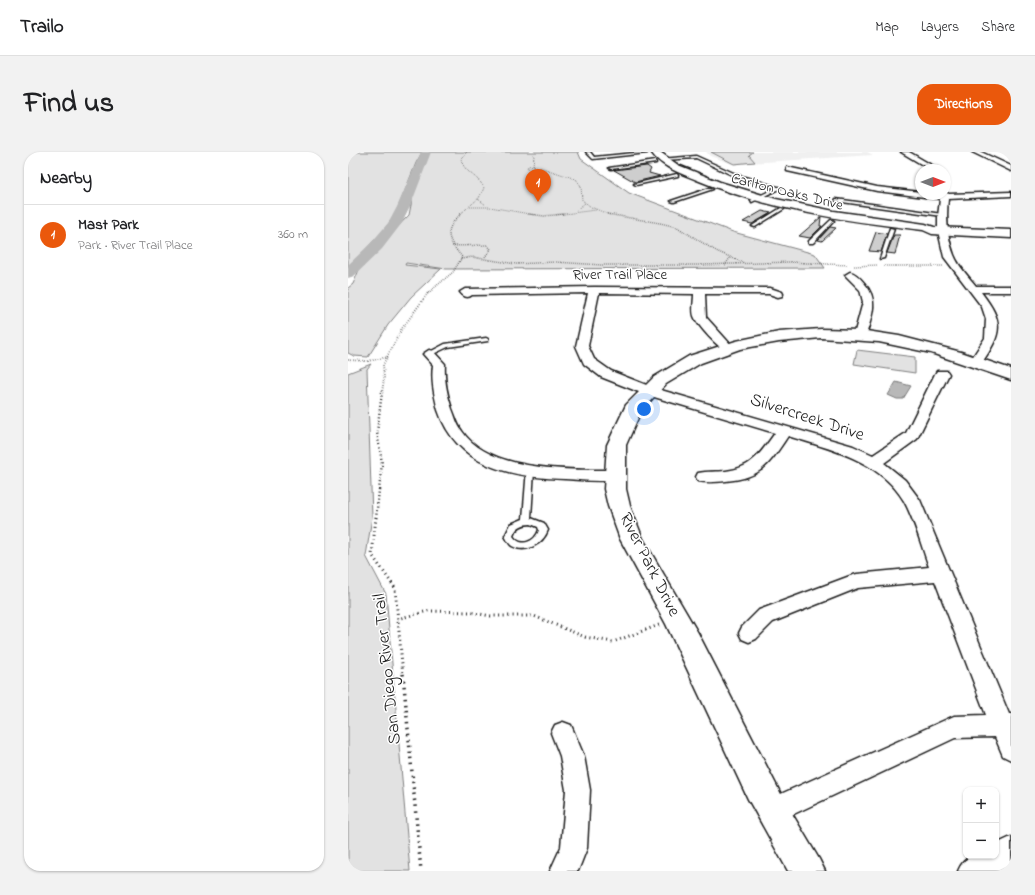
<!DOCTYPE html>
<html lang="en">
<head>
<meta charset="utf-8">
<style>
  body { margin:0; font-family:"Indie Flower",sans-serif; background:#f2f2f2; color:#202124 }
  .controls { position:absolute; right:12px; bottom:12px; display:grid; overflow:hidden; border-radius:8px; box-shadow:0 1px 3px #0004 }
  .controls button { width:36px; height:36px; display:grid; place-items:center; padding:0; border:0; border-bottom:1px solid #e0e0e0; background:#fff; color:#202124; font:20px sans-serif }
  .compass { position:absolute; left:567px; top:12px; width:36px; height:36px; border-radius:50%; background:#fff; box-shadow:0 1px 3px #0004; rotate:90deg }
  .you { position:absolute; left:296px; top:257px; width:14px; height:14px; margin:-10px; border:3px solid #fff; border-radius:50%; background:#1a73e8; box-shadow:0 0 0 6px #1a73e833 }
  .badge { display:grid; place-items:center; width:26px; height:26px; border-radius:50%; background:#ea580c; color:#fff; font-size:13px; font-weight:700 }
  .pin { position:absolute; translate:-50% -33px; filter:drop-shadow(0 1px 2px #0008) }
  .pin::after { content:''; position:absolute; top:21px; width:14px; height:12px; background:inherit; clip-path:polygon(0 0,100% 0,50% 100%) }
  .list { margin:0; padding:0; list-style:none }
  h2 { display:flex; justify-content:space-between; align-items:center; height:52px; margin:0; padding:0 16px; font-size:17px }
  h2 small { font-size:13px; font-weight:400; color:#757577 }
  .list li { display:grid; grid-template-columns:26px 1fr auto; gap:12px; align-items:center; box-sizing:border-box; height:60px; padding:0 16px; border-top:1px solid #e0e0e0 }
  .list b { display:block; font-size:15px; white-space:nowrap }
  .list p { margin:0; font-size:13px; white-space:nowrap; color:#757577 }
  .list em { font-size:13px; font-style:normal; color:#757577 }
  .map { position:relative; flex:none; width:663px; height:719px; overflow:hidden; border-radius:16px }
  header { display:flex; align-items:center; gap:24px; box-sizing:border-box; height:56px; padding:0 20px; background:#fff; border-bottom:1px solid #e0e0e0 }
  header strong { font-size:19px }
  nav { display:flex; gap:22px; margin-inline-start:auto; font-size:14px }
  .intro { display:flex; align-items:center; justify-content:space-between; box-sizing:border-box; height:96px; padding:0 24px }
  h1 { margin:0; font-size:28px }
  .button { padding:10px 18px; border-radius:16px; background:#ea580c; color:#fff; font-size:14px; font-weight:700 }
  main { display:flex; gap:24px; padding:0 24px }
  aside { flex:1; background:#fff; border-radius:16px; box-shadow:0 1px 3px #0004 }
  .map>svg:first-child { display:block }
  .built { fill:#f0f0f0 }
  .green { fill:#e2e2e2; stroke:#7f7f7f }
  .water { fill:#b8b8b8; stroke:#7a7a7a }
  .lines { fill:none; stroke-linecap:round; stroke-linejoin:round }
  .river { fill:#b8b8b8; fill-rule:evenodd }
  .building { fill:#cecece; stroke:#1c1c1c }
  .lane-casing { stroke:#1c1c1c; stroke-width:3 }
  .street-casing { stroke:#1c1c1c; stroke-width:3 }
  .secondary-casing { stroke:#1c1c1c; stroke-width:3 }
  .path-far5 { stroke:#1c1c1c; stroke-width:1; stroke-dasharray:0.5 1.5; stroke-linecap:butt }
  .path-far4 { stroke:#1c1c1c; stroke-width:1.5; stroke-dasharray:0.5 1.5; stroke-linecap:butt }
  .path-far3 { stroke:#1c1c1c; stroke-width:2; stroke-dasharray:0.5 2; stroke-linecap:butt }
  .path-far2 { stroke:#1c1c1c; stroke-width:2.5; stroke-dasharray:1 2.5; stroke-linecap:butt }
  .path-far1 { stroke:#1c1c1c; stroke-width:3; stroke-dasharray:1 3.5; stroke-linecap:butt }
  .path { stroke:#1c1c1c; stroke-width:3.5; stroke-dasharray:1.5 4.5; stroke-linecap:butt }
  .lane { fill:#fff; fill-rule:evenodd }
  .street { fill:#fff; fill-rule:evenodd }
  .secondary { fill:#fff; fill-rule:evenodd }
  .labels { text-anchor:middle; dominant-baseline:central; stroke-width:3; stroke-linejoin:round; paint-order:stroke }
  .far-street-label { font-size:15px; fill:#1c1c1c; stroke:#fff }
  .street-label { font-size:18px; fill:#1c1c1c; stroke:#fff }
</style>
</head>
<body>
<header>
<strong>Trailo</strong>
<nav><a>Map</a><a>Layers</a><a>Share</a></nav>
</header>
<div class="intro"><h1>Find us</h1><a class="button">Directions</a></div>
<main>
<aside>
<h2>Nearby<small></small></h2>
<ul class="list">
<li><span class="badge">1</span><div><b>Mast Park</b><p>Park · River Trail Place</p></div><em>360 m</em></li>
</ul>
</aside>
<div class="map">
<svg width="663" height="719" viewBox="0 0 663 719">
  <rect width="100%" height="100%" fill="#fff"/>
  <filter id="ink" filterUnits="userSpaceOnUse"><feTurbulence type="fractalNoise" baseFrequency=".025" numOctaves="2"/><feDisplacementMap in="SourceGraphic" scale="8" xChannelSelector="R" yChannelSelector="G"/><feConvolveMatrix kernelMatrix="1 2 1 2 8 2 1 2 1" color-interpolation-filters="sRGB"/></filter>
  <g filter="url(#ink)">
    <polygon class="built" points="358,0 519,0 525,3 384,12 362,4"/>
    <g class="green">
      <polygon points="0,0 74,0 68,11 47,63 34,80 0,116"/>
      <polygon points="81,0 230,0 233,7 281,41 385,80 467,102 477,116 98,117 58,111 57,113 93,117 63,145 40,173 20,205 6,204 0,201 0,136 5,132 13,113 61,63 69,23"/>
      <polygon points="363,0 405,0 401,3 407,10 386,12"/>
      <polygon points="509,198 567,205 567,221 506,212"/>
      <polygon points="23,212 19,217 24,365 18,404 38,442 62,719 0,719 0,221"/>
    </g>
    <polygon class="water" points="548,230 563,234 555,247 549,247 540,243"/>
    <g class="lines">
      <polygon class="river" points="73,0 83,0 62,55 54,71 34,97 6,124 0,126 0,113 23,91 41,70 49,55"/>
    </g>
    <g class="building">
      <polygon points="299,14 303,17 301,21 312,24 287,30 266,18"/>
      <polygon points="414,59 423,61 404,72 395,70"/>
      <polygon points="473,65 472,74 474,74 462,86 451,84"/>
      <polygon points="482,75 488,76 474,89 470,88"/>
      <polygon points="528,80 539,82 533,100 521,99"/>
      <polygon points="546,83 552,83 547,102 539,101"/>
    </g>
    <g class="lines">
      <g class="lane-casing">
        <g id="lane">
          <polygon points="238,0 242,0 246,5 297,0 299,1 245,7"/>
          <polygon points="348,4 390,23 433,36 404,50 403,48 428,36 388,25 348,6 315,8 313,7"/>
          <polygon points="307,9 308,11 263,17 261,16"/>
          <polygon points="329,22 330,24 288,33 286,32"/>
          <polygon points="362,36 365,37 326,50 323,49"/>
          <polygon points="488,47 594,62 596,63 594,64 487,49"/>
          <polygon points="433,56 436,57 407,75 404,74"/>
          <polygon points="483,68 486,69 465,91 461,91 461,89"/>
          <polygon points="542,76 546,77 536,106 532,107"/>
          <polygon points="138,186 140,187 140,189 100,195 83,203 79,203 78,202 97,192"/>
          <path d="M179,316h3l4,2 -3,48 13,5 4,7c-5,14 -22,24 -36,16 -3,-2 -5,-7 -7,-10l6,-12 12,-5zM183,372l7,3 1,3c-4,12 -18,18 -26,6 3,-9 9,-12 18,-12z"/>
        </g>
      </g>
      <g class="street-casing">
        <g id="street">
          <polygon points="553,0 561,0 592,18 583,18"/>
          <polygon points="624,0 633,0 663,14 663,19"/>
          <path d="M439,15l90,20 44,5v2h24v-2l4,2 62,-2v4l-63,3c-2,19 -1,38 6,56 4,11 15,22 22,31h35v6h-30c24,31 21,41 0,72h-10l-1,-3 15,-23 1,-19 -4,-12 -38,-50 -6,-26v-14l2,-18 -63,-8 -90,-20z"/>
          <path d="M502,120c6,1 11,7 15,12 14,16 7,32 1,51l-6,4 -6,-4 9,-33 -3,-12 -15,-15z"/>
          <path d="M246,135l176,1 12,4 1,2 -1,2 -4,1 -9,-3h-64l1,23 27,30 -6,4c-8,-2 -30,-26 -33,-35 -2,-6 0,-15 0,-22l-95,-1 -11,53 6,13 17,12 43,17 199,58 20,9 33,-22 29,-59 2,-3h10l2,3 -32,65 -33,24 21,17 15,20 89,214h2v46l-8,-4 -8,-19 -40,1 -174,82 -9,4 -9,-4 -4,-9 4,-9 191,-86 32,-1 -51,-134 -77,7 -85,34 -17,17 -7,3 -7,-3 -3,-6 3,-6 17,-17 91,-34 7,-2 72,-7c-7,-20 -15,-48 -25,-66 -24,-41 -74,-52 -116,-65 -19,28 -26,42 -62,45 -9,1 -19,2 -28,0l-2,-4 2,-4c9,-2 19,-1 28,-2 27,-3 35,-19 49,-38l-131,-39 -43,-17 -17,-13 -8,-18 12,-53 -116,2c-5,4 -9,1 -12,-3l5,-3z"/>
          <path d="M81,198l4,1 12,13c-1,16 2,30 7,45 3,7 5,16 10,22 27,41 109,39 152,39l6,1 2,4 -2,4c-17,4 -38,1 -55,0 -54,-2 -108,-12 -127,-69 -4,-16 -7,-29 -5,-45l-10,-11z"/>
          <polygon points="215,570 223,573 236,604 242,638 239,696 230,719 202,719 213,695 218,638 212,604 203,581 207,573"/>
          <path d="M663,685v28l-12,6h-41c8,-19 20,-15 38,-15v-12z"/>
        </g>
      </g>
      <g class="secondary-casing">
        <g id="secondary">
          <path d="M303,0h9l18,13 42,17 56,17 58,12 91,13 9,3 77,3v8l-79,-4 -9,-4c-77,-9 -154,-20 -226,-50 -17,-7 -36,-13 -46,-28z"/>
          <polygon points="473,177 512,178 551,184 613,200 663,217 663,228 583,201 531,190 473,186 431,190 392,197 353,211 318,232 293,259 278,293 278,337 282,354 295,387 350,481 436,648 471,707 477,719 440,719 400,647 318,472 272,387 260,354 256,337 259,293 278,253 306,225 341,204 388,189 431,180"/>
        </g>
      </g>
      <g class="path-far5">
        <polyline points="182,0 186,4 185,13 228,27 233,34 234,48 243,55 262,63"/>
        <polyline points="186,13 180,14 179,16 194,18"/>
        <polyline points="130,47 138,53"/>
        <polyline points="122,55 142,55 187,63"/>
        <polyline points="227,59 237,51"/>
        <path d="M111,63l20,-17 5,-10c-6,-13 -21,-15 -23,-30l6,-6"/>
        <polyline points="208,63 248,58"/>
      </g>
      <g class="path-far4">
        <path d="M113,62c-19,17 -13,26 1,43l-1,2"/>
        <polyline points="180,62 196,64 216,62"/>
        <polyline points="259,62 312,71 329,75 368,99 396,111"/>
        <polyline points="104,94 139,93 143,97 136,106"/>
        <polyline points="113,107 124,105 168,112 207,110 254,113 354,113 441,110 499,113"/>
        <polyline points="377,113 382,106"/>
        <polyline points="506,114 529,113"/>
        <polyline points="536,114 595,114"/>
        <polyline points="79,142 105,120 113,107"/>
      </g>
      <g class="path-far3">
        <polyline points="0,208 20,209 40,205"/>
        <polyline points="34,241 36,226 35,213 53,178 80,141"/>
      </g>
      <polyline class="path-far2" points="28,366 34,311 29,280 34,240"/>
      <g class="path-far1">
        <polyline points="28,365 24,403 47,436 55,523"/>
        <polyline points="49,467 80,459 121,460 143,464 186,464 237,485 265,490 311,473"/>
      </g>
      <polyline class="path" points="55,522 73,719"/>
      <use href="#lane" class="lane"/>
      <use href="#street" class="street"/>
      <use href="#secondary" class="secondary"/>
    </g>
  </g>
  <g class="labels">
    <g class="far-street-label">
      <text transform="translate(439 40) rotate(14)">Carlton Oaks Drive</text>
      <text x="272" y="123">River Trail Place</text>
    </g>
    <g class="street-label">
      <text transform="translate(459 266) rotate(18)">Silvercreek Drive</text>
      <text transform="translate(301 413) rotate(63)">River Park Drive</text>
      <text transform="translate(40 517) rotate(-96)">San Diego River Trail</text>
    </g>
  </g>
</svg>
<div class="controls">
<button>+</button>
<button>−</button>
</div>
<svg class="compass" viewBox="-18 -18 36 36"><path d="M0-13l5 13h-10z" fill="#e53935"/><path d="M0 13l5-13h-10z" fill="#757577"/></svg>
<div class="you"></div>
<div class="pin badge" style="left:190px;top:50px">1</div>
</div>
</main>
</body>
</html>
